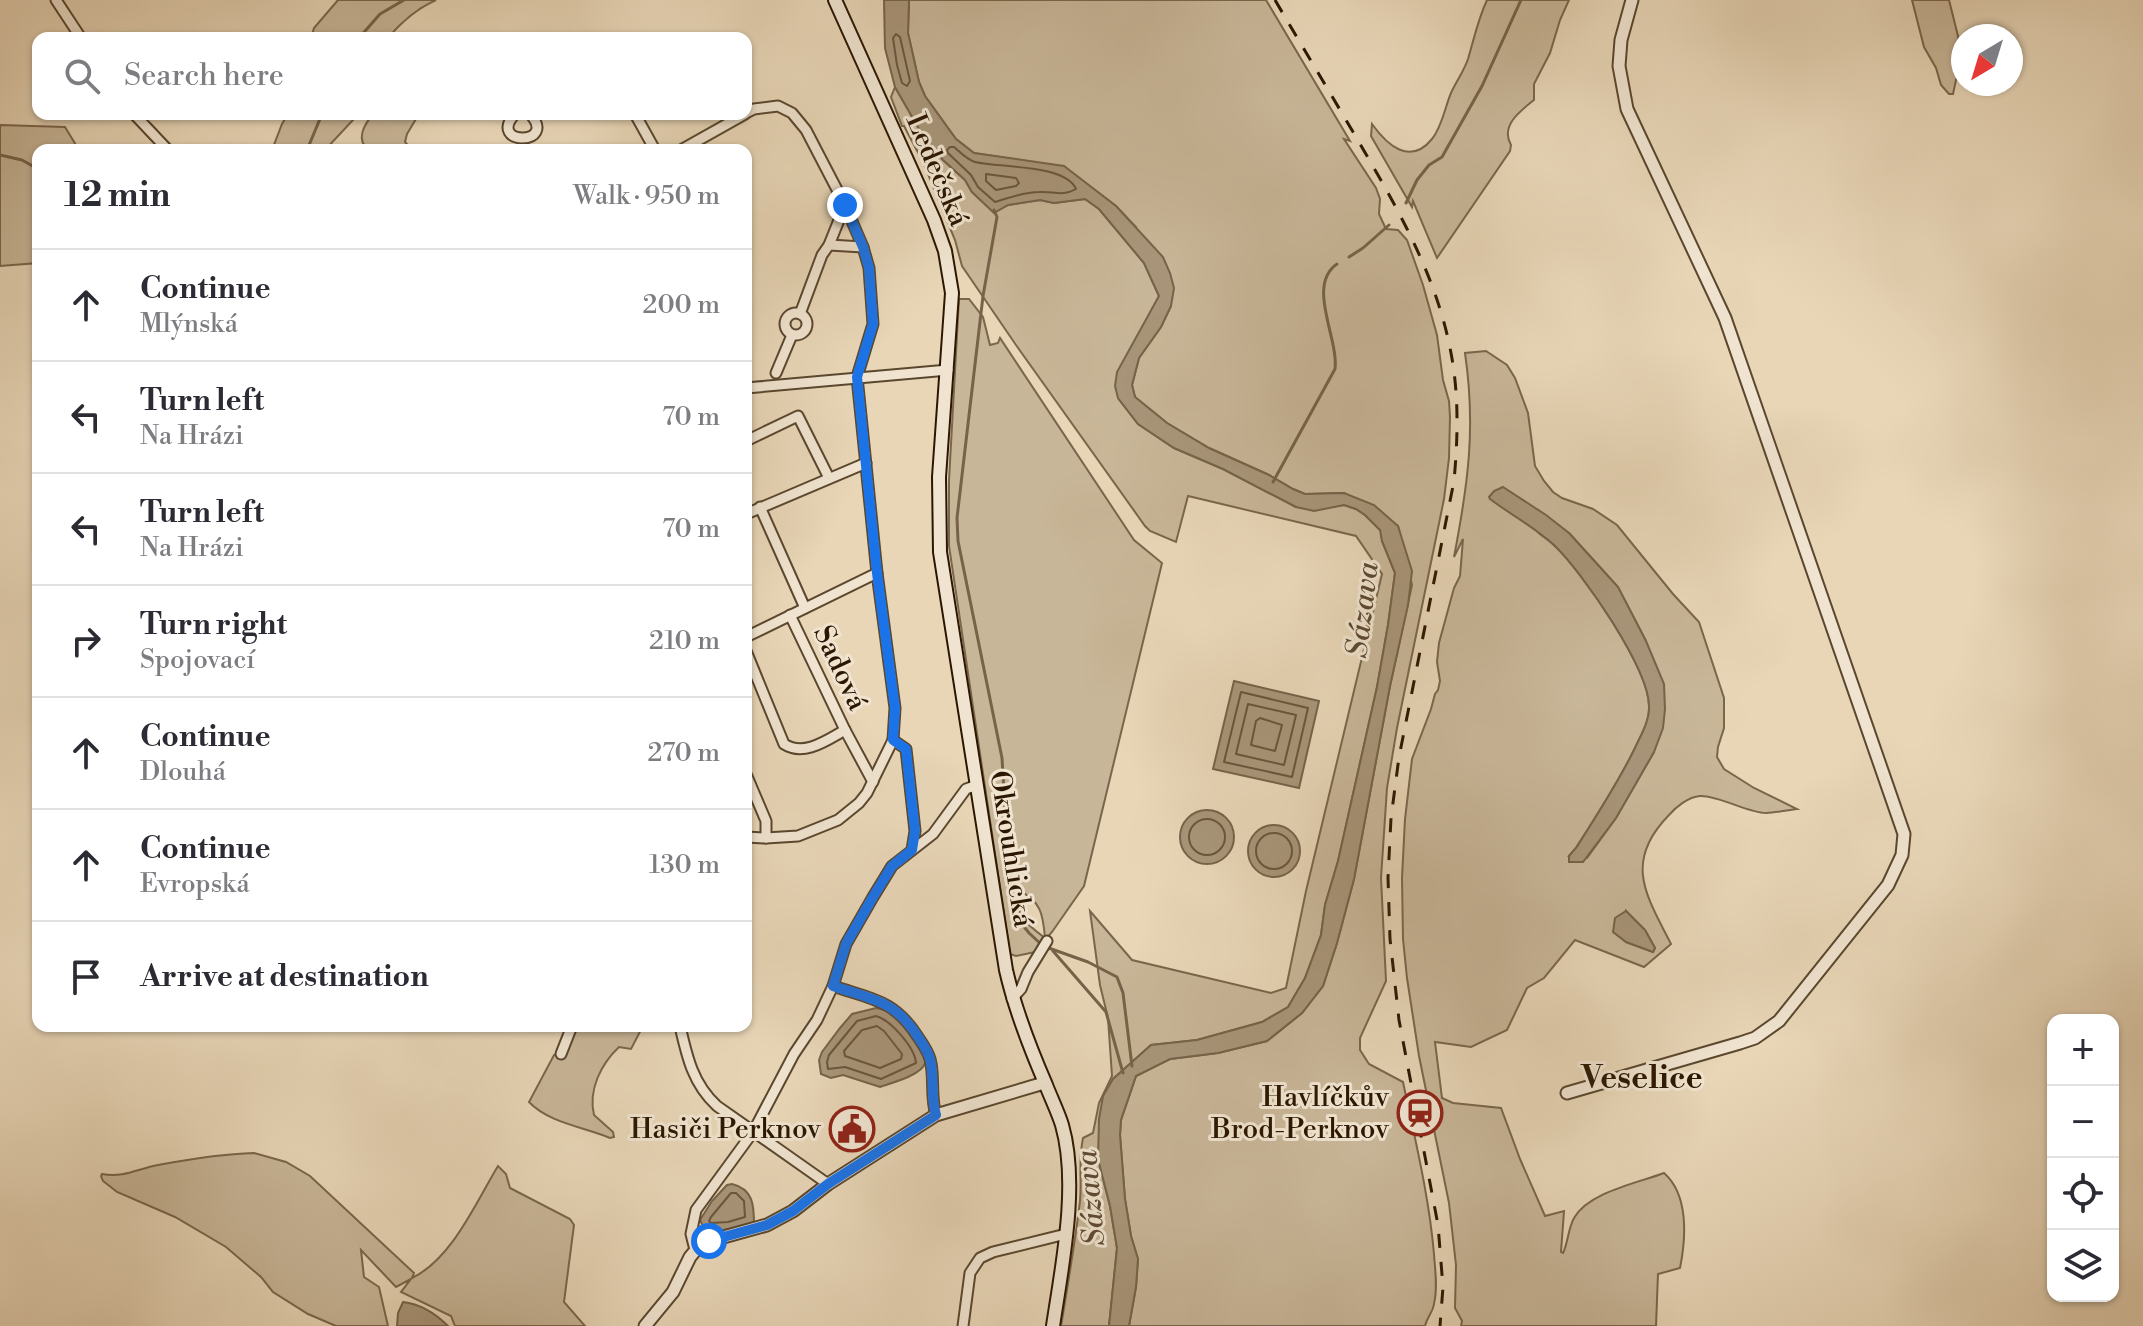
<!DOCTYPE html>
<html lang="en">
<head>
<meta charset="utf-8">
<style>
  body { margin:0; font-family:"Libre Bodoni",serif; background:#f7f7f7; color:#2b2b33 }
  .controls { position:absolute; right:24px; bottom:24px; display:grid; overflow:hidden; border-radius:16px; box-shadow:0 2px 6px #0004 }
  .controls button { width:72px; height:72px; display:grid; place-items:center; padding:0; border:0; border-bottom:2px solid #e1e1e2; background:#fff; color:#2b2b33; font:40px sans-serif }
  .compass { position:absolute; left:1951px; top:24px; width:72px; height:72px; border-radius:50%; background:#fff; box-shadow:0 2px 6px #0004; rotate:218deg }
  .stop { position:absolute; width:24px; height:24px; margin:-18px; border:6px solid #1a73e8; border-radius:50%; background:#fff }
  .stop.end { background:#1a73e8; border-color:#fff; box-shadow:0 2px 8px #0008 }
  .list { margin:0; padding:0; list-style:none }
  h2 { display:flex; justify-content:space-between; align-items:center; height:104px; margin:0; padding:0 32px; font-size:34px }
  h2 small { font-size:26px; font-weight:400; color:#7c7c81 }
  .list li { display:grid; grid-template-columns:52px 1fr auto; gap:24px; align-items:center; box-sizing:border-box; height:112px; padding:0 32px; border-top:2px solid #e1e1e2 }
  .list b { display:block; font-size:30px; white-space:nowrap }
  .list p { margin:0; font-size:26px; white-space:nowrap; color:#7c7c81 }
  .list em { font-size:26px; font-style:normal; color:#7c7c81 }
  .icon { flex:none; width:44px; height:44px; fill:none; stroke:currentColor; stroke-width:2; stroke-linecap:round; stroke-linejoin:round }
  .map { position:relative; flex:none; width:2143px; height:1326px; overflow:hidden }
  .search { position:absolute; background:#fff; box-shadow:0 2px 6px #0004; left:32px; top:32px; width:720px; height:88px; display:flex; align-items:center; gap:20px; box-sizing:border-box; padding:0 28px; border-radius:16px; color:#7c7c81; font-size:30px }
  .panel { position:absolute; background:#fff; box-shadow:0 2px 6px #0004; left:32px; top:144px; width:720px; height:888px; border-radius:16px }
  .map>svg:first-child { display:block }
  .green { fill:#c8b698; stroke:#7a664c; stroke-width:2; fill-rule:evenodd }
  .water { fill:#a89579; stroke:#766349; stroke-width:2 }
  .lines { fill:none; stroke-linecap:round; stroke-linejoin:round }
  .shore { stroke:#6a563d; stroke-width:2 }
  .stream { stroke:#766349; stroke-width:3 }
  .minor-casing { stroke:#5a472e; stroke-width:13 }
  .tertiary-casing { stroke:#5a472e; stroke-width:15 }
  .secondary-casing { stroke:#2b1701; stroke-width:16 }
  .minor { stroke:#f0e4d0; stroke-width:9 }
  .tertiary { stroke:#f0e4d0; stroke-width:11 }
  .secondary { stroke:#f0e4d0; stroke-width:12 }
  .rail { stroke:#2b1701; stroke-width:3; stroke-dasharray:14 14; stroke-linecap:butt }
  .route { stroke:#1a73e8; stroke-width:10 }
  .labels { text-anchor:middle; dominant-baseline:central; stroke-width:6; stroke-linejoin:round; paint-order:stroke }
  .street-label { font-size:28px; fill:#2b1701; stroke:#f0e4d0 }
  .poi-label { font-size:28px; fill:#2b1701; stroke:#f0e4d0; text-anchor:end }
  .water-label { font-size:30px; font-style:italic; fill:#5d4931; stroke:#f0e4d0 }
  .quarter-label { font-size:32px; font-weight:bold; fill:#2b1701; stroke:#f0e4d0 }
</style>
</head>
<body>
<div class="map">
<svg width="2143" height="1326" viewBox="0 0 2143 1326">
  <rect width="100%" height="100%" fill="#e8d6b7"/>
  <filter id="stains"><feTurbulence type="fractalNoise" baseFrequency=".0025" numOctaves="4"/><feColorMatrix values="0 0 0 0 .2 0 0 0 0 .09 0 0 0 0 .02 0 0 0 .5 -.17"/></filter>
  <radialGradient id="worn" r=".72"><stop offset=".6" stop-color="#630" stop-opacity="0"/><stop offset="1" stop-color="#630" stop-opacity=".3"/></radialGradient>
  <g class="green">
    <path d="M338,0h98c-20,9 -34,21 -48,38h-77l3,-10z"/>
    <path d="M909,0h357l84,141 -6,-2 32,49 4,11 -1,15 7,15 12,1 9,10 16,45 14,50 6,45 6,21 1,16 -1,41 -5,41 -47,229 -10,60 -6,90 5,103 -26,57v12l9,14 34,18c12,57 26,114 31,172 1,16 4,34 0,50 -1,8 -7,13 -9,22h-296l7,-39 2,-28 -7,-23 -6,-37 -5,-64 1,-15 15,-44 34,-17 48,-6 49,-12 35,-28 21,-27 14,-43 17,-64 36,-193 22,-101 -14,-59 -54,-33 -39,1 -12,-5 -24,-14 -60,-27 -42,-25 -32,-26 -3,-12 7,-27 22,-31 10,-21 -35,-79 -20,-21 -52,-39 -90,-14 -18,-14 -31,-43 -6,-14 -11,-49z"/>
    <path d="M1487,0h82l-9,20 -10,33 -16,31v16c-14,11 -34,26 -23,45l-1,6 -73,107 -24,-57 -1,6 -41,-71 1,-12c15,21 38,42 60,15 10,-12 13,-32 19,-46 5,-11 13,-22 17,-34 6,-20 10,-40 19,-59z"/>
    <polygon points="1912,0 1949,0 1962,52 1953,94 1949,94 1941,85 1936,68 1924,47"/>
    <path d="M895,87l27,47 21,26 22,20 7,12 22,20 14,-7 32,-5 14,3 31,-4 14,10 45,54 15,33 -22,42 -19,60 20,26 36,24 49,21 73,38 28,1 20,-3 12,4 9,6 16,16 1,10 13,32 -7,52 -11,62 -39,174 -13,44 -4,30 -16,43 -17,29 -26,15 -65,18 -46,5 -38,34 -15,80 12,47 7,42 -8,78h-48c7,-42 14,-83 19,-125 2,-23 -2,-39 3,-63l10,-5 6,-30 13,-27 -4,-58 -8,-33 -10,-74 42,49 139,33 15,-5 20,-97 76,-317 -26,-38 -168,-40 -12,46 -26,-11 -5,-5 -129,-181 -54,-79 -7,-26 -31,-76 -20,-38h-2l-11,-29z"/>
    <polygon points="288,114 355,114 353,120 325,150 272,150 282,124"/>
    <path d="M373,114l16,3 3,-3h27l-12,20 -2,8 7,8h-43c-14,-10 -5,-25 4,-36z"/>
    <polygon points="0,125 65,127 79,150 38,150 38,263 0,266"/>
    <path d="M959,299h10l14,18 7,28 8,-2 2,-5 134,202 28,23 -78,323 -32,46 -17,20 -19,4 -6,-2 -61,-408v-66zM1018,890c23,11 25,24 27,48 -19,-14 -31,-23 -27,-48z"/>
    <path d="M1486,351l21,14 8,13 13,35 7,53 9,15 9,11 9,6 31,11 24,16 56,69 26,28 25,76v30l-6,19 -1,10 7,12 30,19 43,21c-10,1 -21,4 -31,4 -18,0 -48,-18 -66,-17 -12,1 -24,11 -31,19 -46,47 -23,80 2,129l-27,23 -69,-27 -31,38 -17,10 -20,42 -36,17 -36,-5 7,56 11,5 48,5 19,51 25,57 19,-5 -3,41 2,1c5,-10 5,-24 11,-35 15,-26 64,-35 90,-45 25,22 22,65 16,95l-22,6 -2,52h-195l1,-5 -7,-13 1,-43 -7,-62 -30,-147 -12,-78 -4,-39 -1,-61 3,-59 7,-60 19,-50 4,-15 3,-4 2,-9 -3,-19 2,-19 15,-55 6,-12 3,-37 -9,18c14,-73 22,-129 11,-204zM1569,533l49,54 28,54 8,111 -38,66 -29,40 -18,-2 7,-8c21,-33 42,-65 59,-100 6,-13 14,-26 14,-40 2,-37 -67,-137 -94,-162 -5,-5 -10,-8 -15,-12zM1626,911l19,19 10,18 -2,4 -27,-10z"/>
    <path d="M570,1026h73l-12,23 -12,-2c-18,17 -31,43 -25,68l19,17 1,5 -4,1c-26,-11 -61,-15 -81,-36l25,-47 6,-2z"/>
    <path d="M254,1153l32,9 24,14 104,97 -2,5c40,-19 64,-76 86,-112l8,8 4,14 60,31 4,6 -10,77 21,24h-130l-4,-10 -50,-24 10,-13 -15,8 -35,-37 3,27 15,10 9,39h-52l-28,-12 -35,-22 -12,-15 -35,-30 -51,-30 -58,-25 -14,-11 -2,-5 1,-2c22,4 35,-5 56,-9 32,-6 63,-11 96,-12z"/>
  </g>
  <g class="water">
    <polygon points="884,0 909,0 908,33 919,82 925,96 956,139 974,153 1064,166 1116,206 1163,257 1170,273 1174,288 1171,306 1161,327 1139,358 1132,385 1135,397 1167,423 1209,448 1269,475 1293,489 1305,494 1344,493 1374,505 1398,526 1412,571 1408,605 1390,686 1354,879 1337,943 1323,986 1302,1013 1267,1041 1218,1053 1170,1059 1136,1076 1121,1120 1120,1135 1125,1199 1131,1236 1138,1259 1136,1287 1129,1326 1109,1326 1117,1248 1110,1206 1098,1159 1099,1119 1103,1096 1113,1079 1151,1045 1197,1040 1262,1022 1288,1007 1305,978 1321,935 1325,905 1338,861 1377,687 1388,625 1395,573 1382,541 1380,530 1365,515 1356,509 1344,505 1314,511 1296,507 1223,469 1174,448 1138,424 1118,398 1115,386 1117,372 1159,296 1144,263 1099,209 1085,199 1054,203 1040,200 1008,205 994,213 972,192 965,180 943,160 922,134 895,87 885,48"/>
    <path d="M1503,487l43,28 23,18 49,54 28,54 18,43 1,25 -2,19 -9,24 -38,66 -33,44h-14v-6l7,-8c21,-33 42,-65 59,-100 6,-13 14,-26 14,-40 2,-37 -67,-136 -94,-162 -19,-18 -44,-31 -65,-47l-1,-2 5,-6z"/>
    <polygon points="1234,681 1319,701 1299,788 1213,769"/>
    <circle cx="1207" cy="837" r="27"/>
    <circle cx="1274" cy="851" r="26"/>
    <polygon points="1626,911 1645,930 1655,948 1653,952 1626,942 1613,932 1615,918"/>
    <path d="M876,1008c7,1 12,3 18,7 8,7 33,38 31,48 -3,12 -34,20 -45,24l-37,-12 -12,3 -10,-4 -2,-14 3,-8 18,-24 12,-14z"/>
    <path d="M732,1184c21,5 22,21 22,40l-40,8 -9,-2 -5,-10 12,-19 15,-16z"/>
    <path d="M403,1302c17,2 33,12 45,24h-51l1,-13z"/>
  </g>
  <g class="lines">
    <g class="shore">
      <polygon points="896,34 900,37 910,81 907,86 902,83 897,65 893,38"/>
      <path d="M950,147h4c6,5 13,13 21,15 25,6 90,2 101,27 -14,8 -22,2 -37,3 -15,0 -31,6 -44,10l-17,-15 -7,-12 -23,-22 -1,-3z"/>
      <polygon points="986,174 1016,178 1019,183 1016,186 996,190 986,181"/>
      <polygon points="1241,692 1308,708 1292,777 1224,762"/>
      <polygon points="1248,704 1296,715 1284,765 1236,754"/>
      <polygon points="1260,718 1282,725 1275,751 1251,745 1256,721"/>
      <circle cx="1207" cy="837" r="18"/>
      <circle cx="1274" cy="851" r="18"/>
      <path d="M876,1016c15,4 39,32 40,47l-35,16 -36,-12 -17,2 -1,-7 2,-7 28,-34z"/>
      <polygon points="877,1026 884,1031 902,1054 901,1059 880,1068 845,1056 844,1051 862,1030"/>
      <polygon points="731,1193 736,1193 744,1201 745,1217 728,1222 711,1223 709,1221 711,1217"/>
    </g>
    <g class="stream">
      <polyline points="359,38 380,14 404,0"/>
      <polyline points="307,150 322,114"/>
      <polyline points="0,155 22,160 38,169"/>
      <polyline points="1406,203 1417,180 1429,165 1442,157 1482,86 1521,0"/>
      <polyline points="994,210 997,217 983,296 957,518 958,541 1002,758 1011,910 1029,933 1043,946 1088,962 1117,977 1123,993 1132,1066"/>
      <polyline points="1349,257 1363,248 1389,225"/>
      <path d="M1273,482l62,-113c4,-30 -29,-84 2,-105"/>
      <polyline points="1053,951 1106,1012 1123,1073"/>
    </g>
    <g class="minor-casing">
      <g id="minor">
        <polyline points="56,0 81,38"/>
        <polyline points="746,113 754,109 778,106 792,113 806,130 845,205 863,247 869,268 873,324 857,377 877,573 895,708 893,740 867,793 859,803 838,820 798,836 766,838 746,837"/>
        <polyline points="134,114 168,150"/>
        <path d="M515,114c-29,32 44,32 15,0"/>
        <polyline points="635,114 655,150"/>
        <polyline points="681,150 745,114"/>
        <polyline points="829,245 863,247"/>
        <circle cx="796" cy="324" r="11"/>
        <polyline points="800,314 822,255 829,245 845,205"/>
        <polyline points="776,373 792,335"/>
        <polyline points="746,388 948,370"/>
        <polyline points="746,441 798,416 829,478"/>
        <polyline points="760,507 805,608"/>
        <polyline points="746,514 866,463"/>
        <polyline points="790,615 845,730 873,782"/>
        <polyline points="746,637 877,573"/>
        <path d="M746,651l38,93c20,13 43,-4 61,-14"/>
        <polyline points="893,740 906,749 915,831 912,850"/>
        <polyline points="746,774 766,821 766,838"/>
        <path d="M833,986c38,13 61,13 85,51 4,6 10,14 12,22 5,18 0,37 6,56"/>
        <polyline points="1012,999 1021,989 1028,972 1047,941"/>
        <path d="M680,1026c7,31 13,58 37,80l111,78"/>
        <polyline points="561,1054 572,1026"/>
        <polyline points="695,1250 691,1234 696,1210 753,1132 794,1054 817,1020 833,986 846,944 873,897 892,866 933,834 966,789 977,785"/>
        <polyline points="963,1326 970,1273 980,1258 993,1252 1066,1234"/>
      </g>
    </g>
    <g class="tertiary-casing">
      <g id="tertiary">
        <polyline points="1567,1093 1740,1043 1755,1038 1779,1021 1888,885 1902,855 1904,834 1725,318 1627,109 1619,66 1621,40 1632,0"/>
        <polyline points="645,1326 673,1292 690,1257 700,1245 709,1241 767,1225 793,1211 828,1184 936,1115 1044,1083"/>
      </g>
    </g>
    <g class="secondary-casing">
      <path id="secondary" d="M835,0l99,220 11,31 7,42 -13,184 1,75 66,418c9,40 24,78 40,115 5,13 12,27 16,40 17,59 0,141 -9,201"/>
    </g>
    <use href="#minor" class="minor"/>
    <use href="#tertiary" class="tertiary"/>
    <use href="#secondary" class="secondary"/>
    <path class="rail" d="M1275,0c27,46 54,91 81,137 40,69 80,136 95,216 8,42 7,85 3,128l-55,276 -8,61 -3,60 2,61 9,81 39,205 5,62 -3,39"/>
  </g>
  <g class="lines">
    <path class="route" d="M709,1241l58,-16 26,-14 35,-27 108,-69c-6,-19 -1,-37 -6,-56 -2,-8 -8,-16 -12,-22 -23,-37 -47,-38 -85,-51l13,-42 27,-47 19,-31 20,-16 3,-19 -9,-82 -13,-9 2,-32 -18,-135 -20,-196 16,-53 -4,-56 -6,-21 -18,-42"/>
  </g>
  <defs>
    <g id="station-ring" transform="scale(2.3)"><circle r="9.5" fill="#f0e4d0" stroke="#8f2418" stroke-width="1.5"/><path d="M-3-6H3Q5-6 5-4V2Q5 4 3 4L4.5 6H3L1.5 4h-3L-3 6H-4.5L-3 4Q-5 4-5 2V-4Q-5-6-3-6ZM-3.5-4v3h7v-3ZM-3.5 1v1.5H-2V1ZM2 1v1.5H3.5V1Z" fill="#8f2418"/></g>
    <g id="civic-ring" transform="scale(2.3)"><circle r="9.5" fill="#f0e4d0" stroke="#8f2418" stroke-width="1.5"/><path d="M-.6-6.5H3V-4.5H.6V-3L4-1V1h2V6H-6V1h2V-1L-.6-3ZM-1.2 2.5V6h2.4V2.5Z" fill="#8f2418"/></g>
  </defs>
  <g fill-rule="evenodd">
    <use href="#station-ring" x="1420" y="1113"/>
    <use href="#civic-ring" x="852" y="1129"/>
  </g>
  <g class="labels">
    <g class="street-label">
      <text transform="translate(937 170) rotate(67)">Ledečská</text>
      <text transform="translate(840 668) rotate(65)">Sadová</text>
      <text transform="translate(1011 849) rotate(81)">Okrouhlická</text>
    </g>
    <g class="poi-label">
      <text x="1389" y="1097">Havlíčkův<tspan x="1389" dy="32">Brod-Perknov</tspan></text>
      <text x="821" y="1129">Hasiči Perknov</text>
    </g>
    <g class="water-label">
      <text transform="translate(1363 610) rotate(-83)">Sázava</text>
      <text transform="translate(1091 1198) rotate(-95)">Sázava</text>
    </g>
    <g class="quarter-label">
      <text x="1642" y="1078">Veselice</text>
    </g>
  </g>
  <rect width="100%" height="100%" filter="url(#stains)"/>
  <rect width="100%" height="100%" fill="url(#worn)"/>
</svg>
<div class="controls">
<button>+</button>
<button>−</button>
<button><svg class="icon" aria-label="locate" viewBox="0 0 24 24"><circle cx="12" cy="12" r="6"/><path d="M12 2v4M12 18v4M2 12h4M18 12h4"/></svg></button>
<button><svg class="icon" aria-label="layers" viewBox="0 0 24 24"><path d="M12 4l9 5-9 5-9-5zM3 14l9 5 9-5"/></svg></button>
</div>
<svg class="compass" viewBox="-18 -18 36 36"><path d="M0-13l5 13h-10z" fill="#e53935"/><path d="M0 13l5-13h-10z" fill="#7c7c81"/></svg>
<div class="stop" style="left:709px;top:1241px"></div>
<div class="stop end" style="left:845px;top:205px"></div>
<div class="search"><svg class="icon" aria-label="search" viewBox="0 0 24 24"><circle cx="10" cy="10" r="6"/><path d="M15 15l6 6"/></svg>Search here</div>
<section class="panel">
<h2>12 min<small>Walk · 950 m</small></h2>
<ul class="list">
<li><svg class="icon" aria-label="ahead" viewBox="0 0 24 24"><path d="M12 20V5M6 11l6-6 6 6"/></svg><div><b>Continue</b><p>Mlýnská</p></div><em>200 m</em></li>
<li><svg class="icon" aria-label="left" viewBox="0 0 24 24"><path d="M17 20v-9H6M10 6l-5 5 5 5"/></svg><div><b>Turn left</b><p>Na Hrázi</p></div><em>70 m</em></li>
<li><svg class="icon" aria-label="left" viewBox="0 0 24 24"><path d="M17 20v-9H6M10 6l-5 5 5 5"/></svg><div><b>Turn left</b><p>Na Hrázi</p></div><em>70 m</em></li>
<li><svg class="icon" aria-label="right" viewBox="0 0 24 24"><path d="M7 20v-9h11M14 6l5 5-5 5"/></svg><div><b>Turn right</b><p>Spojovací</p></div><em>210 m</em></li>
<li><svg class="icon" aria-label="ahead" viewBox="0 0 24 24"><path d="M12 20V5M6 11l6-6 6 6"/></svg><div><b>Continue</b><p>Dlouhá</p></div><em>270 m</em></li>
<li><svg class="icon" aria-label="ahead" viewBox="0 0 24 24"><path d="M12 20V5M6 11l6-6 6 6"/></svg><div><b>Continue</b><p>Evropská</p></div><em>130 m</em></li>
<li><svg class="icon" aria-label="arrive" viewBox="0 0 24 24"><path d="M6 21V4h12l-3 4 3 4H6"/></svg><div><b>Arrive at destination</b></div></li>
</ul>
</section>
</div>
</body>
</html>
